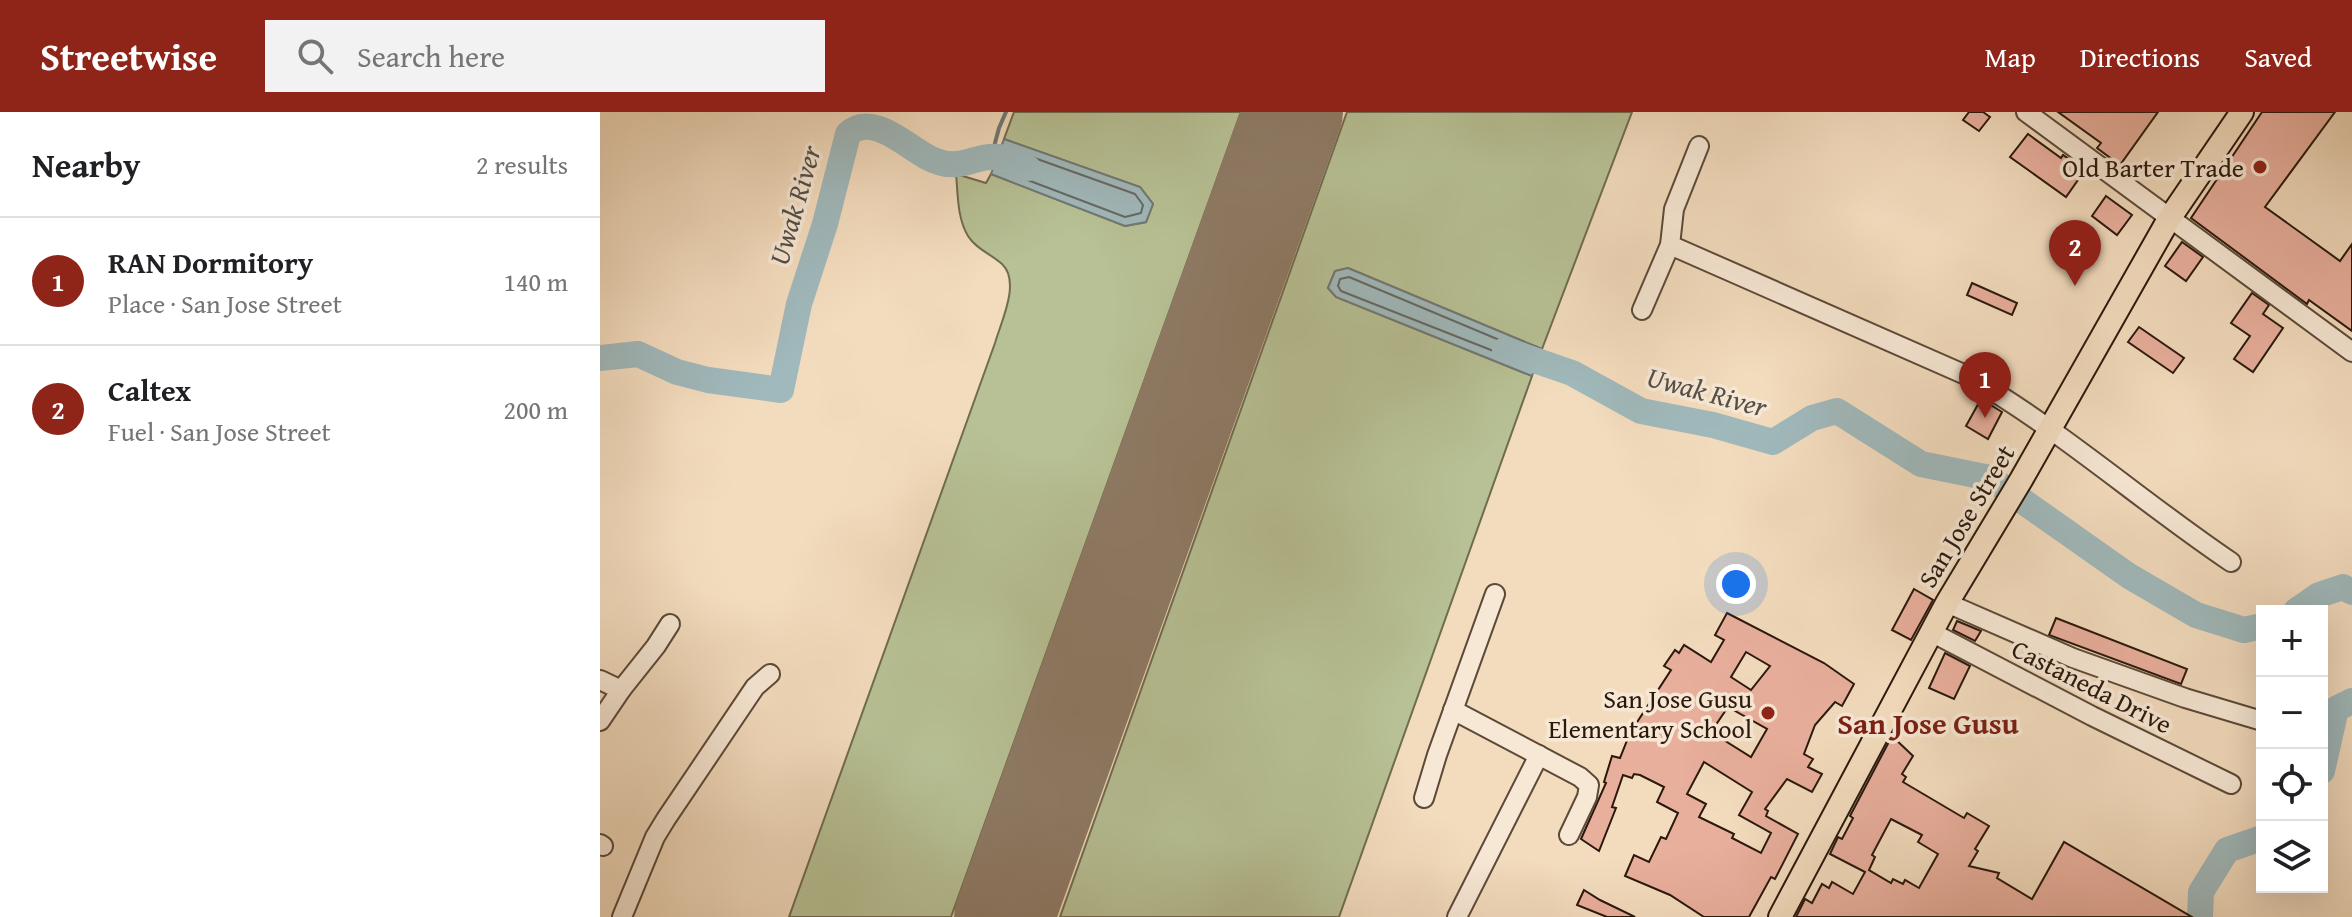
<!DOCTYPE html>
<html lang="en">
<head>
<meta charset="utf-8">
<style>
  body { margin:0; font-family:"Gentium Book Plus",serif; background:#f2f2f2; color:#202124 }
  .controls { position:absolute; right:24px; bottom:24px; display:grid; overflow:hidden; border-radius:0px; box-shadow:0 8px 32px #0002 }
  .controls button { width:72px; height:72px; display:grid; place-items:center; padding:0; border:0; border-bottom:2px solid #e0e0e0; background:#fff; color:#202124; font:40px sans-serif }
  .you { position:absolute; left:1136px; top:472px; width:28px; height:28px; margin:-20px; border:6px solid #fff; border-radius:50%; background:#1a73e8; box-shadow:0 0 0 12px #1a73e833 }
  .badge { display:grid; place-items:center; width:52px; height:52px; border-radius:50%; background:#8f2418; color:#fff; font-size:26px; font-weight:700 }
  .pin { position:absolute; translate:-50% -66px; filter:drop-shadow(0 2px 4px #0008) }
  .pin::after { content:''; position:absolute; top:42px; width:28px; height:24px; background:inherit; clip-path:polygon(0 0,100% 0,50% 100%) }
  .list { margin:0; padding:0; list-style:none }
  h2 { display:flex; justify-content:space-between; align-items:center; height:104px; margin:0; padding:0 32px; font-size:34px }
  h2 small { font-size:26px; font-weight:400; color:#757577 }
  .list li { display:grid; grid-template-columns:52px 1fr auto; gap:24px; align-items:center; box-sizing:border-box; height:128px; padding:0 32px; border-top:2px solid #e0e0e0 }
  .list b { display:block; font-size:30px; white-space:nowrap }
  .list p { margin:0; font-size:26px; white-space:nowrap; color:#757577 }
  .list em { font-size:26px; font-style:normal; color:#757577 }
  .icon { flex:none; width:44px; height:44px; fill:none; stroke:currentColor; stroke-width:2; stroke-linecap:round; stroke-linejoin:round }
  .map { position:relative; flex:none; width:1752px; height:805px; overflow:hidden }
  header { display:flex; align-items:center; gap:48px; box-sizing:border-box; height:112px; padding:0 40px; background:#8f2418; color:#fff }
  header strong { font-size:38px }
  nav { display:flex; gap:44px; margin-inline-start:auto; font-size:28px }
  .search { width:560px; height:72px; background:#f2f2f2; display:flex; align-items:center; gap:20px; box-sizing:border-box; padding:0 28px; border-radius:0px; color:#757577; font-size:30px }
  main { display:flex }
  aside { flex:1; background:#fff }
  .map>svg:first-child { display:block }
  .green { fill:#b7c195; stroke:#706c50; stroke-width:2 }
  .water { fill:#a0b9bc; stroke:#717976; stroke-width:2 }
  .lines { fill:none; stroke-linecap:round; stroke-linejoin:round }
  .shore { stroke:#656864; stroke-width:2 }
  .stream { stroke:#717976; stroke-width:4 }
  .river { stroke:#a0b9bc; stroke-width:26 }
  .runway { stroke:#8e7a65; stroke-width:100 }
  .building { fill:#e9af9d; stroke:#2a180c; stroke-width:2; fill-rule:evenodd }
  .minor-casing { stroke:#5c4938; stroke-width:22 }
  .major-casing { stroke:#2a180c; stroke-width:26 }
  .minor { stroke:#f7e8d5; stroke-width:18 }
  .major { stroke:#f3dcbe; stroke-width:22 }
  .poi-dot { fill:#8f2418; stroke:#f7e8d5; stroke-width:3 }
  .labels { text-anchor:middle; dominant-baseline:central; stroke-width:7; stroke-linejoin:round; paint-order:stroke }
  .poi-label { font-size:26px; fill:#2a180c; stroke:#f7e8d5; text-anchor:end }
  .street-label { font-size:26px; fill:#2a180c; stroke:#f7e8d5 }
  .water-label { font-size:28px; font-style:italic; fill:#53504a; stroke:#f7e8d5 }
  .quarter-label { font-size:30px; font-weight:bold; fill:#7a1f14; stroke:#f7e8d5 }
</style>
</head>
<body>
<header>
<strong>Streetwise</strong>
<div class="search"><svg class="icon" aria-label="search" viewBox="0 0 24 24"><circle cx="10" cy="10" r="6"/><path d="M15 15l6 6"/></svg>Search here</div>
<nav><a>Map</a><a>Directions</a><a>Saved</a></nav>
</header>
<main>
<aside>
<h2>Nearby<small>2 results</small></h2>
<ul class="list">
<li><span class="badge">1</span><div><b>RAN Dormitory</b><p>Place · San Jose Street</p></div><em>140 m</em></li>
<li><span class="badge">2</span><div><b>Caltex</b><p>Fuel · San Jose Street</p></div><em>200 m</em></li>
</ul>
</aside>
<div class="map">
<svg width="1752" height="805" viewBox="0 0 1752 805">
  <rect width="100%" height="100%" fill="#f3dcbe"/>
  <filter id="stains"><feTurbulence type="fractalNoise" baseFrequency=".0025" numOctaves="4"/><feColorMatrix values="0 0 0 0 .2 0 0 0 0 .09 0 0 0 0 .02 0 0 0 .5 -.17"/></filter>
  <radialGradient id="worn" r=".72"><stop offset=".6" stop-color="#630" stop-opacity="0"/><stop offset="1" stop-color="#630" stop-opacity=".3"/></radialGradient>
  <g class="green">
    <path d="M414,0h227l-290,805h-162l206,-574c6,-21 26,-61 7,-79 -11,-10 -26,-15 -34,-28 -11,-18 -10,-42 -12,-62l30,9 5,-9 134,52 21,-4 7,-18 -13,-17 -136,-48z"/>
    <polygon points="747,0 1032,0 942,237 748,156 735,159 728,176 736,185 932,264 739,805 460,805"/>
  </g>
  <g class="water">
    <polygon points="404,27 540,75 553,92 546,110 525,114 391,62"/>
    <polygon points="748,156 942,237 932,264 736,185 728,176 735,159"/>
  </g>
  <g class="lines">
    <g class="shore">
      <polygon points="412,38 535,82 543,93 541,101 525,105 404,59 402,55 408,40"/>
      <polygon points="749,165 928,240 930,244 929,249 924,251 741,179 738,174 740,167"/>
    </g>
    <polyline class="stream" points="391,46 399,16 406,0"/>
    <g class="river">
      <polyline points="905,238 972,261 1041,299 1113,313 1173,330 1212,306 1237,299 1321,352 1390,366 1529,464 1596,503 1644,518 1662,514"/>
      <path d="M0,246l38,-4 39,18 31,8 73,10 18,-86 26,-80 23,-90c23,-22 57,11 79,23 33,18 46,-3 72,0 9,2 20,8 29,11"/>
      <polyline points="1696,499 1719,483 1743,475 1752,480"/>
      <polyline points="1722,659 1736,597 1752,589"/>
      <polyline points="1600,805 1601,780 1627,738 1662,726"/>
    </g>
    <polyline class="runway" points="404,805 693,0"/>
  </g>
  <g class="building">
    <polygon points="1369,0 1383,0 1390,5 1379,19 1363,8"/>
    <polygon points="1458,0 1558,0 1520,53 1497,36 1501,31"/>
    <polygon points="1662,0 1735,0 1665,95 1740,149 1752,132 1752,219 1709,188 1707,192 1591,106"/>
    <polygon points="1428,22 1461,46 1463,43 1485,58 1466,85 1410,45"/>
    <polygon points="1506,84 1532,103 1517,123 1492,104"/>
    <polygon points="1582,130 1603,145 1586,169 1565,154"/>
    <polygon points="1372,171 1417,191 1412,203 1367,183"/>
    <polygon points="1652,181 1669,193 1663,202 1683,216 1653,260 1634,247 1650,224 1631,211"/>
    <polygon points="1539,215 1584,246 1573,261 1528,230"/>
    <polygon points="1381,287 1402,300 1388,327 1366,314"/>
    <polygon points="1314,477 1333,488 1311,528 1292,518"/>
    <path d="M1127,501l97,50 30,21 -12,22 -7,-4 -20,23 -11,29 9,5 -5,8 14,7 -10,18 -25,-13 -22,30 3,2 -2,5 32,18 -23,45 -4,-2 -22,40h-45l-34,-22 -45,-19 9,-21 15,7 12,-25 5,2 12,-26 -21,-11 7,-15 -24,-12 -6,-1 -2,4 -9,-3 -11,32 4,1 -17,43 -18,-12 25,-56 -2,-1 8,-26 8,2 10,-25 41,-63 -7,-4 11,-16 4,3 5,-8 27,17 13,-22 -9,-5zM1146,540l24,14 -19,24 -20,-13zM1128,595l39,22 -16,28 -40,-25zM1104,650l48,30 -13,23 32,18 -10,20 -29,-15 2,-4 -35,-17 7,-13 -19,-10z"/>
    <polygon points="1456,506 1587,557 1581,572 1449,523"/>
    <polygon points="1357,509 1381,519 1375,529 1353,518"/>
    <polygon points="1345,541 1370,554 1354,587 1329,576"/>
    <path d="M1292,624l21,20 -11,18 4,3 -3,5 61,36 3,-5 22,13 -14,23 3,2 -9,15 30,7 -2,5 35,21 32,-57 128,75h-396l9,-18 7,4 10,-19 7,4 3,-6 21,12 12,-22 -35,-18 8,-17 4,2 11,-21 -3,-2zM1291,707l31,16 -4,7 20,12 -19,34 -14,-8 -2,4 -10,-5 -2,4 -22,-13 6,-13 -3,-2z"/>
    <polygon points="984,778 1000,788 1035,805 1007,805 977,793"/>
  </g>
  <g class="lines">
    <g class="minor-casing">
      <g id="minor">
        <polyline points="1426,0 1752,240"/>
        <path d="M1070,133l298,131c93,54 174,126 263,186"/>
        <polyline points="1042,198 1070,133 1074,97 1099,34"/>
        <polyline points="1347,491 1473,546 1585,586 1662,609"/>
        <polyline points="1331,520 1492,604 1631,672"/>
        <polyline points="0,568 21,578 0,609"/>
        <polyline points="21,578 56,534 70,512"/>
        <polyline points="853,598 980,665 989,673 987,685 969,723"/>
        <polyline points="824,686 837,643 895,482"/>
        <polyline points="0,732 3,734"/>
        <polyline points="22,805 55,725 66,707 155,575 170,562"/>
        <polyline points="857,805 939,643"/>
      </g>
    </g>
    <g class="major-casing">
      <polyline id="major" points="1180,805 1347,491 1421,368 1569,107 1642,0"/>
    </g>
    <use href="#minor" class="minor"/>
    <use href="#major" class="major"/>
  </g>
  <g class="poi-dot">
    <circle cx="1660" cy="55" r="8"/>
    <circle cx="1168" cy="601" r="8"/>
  </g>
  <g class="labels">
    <g class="poi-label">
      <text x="1644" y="55">Old Barter Trade</text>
      <text x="1152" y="586">San Jose Gusu<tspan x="1152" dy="30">Elementary School</tspan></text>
    </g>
    <g class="street-label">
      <text transform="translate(1366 404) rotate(-59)">San Jose Street</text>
      <text transform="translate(1492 574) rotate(27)">Castaneda Drive</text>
    </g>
    <g class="water-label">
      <text transform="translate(194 93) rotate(-74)">Uwak River</text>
      <text transform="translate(1107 279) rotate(15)">Uwak River</text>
    </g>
    <g class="quarter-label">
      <text x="1328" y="611">San Jose Gusu</text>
    </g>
  </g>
  <rect width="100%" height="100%" filter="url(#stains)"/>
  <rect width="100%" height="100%" fill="url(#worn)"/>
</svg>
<div class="controls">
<button>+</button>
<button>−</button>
<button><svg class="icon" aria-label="locate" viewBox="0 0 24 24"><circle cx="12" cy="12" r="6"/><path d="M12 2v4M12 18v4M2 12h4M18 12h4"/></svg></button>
<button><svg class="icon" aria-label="layers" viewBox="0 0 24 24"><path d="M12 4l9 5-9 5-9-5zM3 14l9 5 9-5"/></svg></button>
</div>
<div class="you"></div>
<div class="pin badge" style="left:1385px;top:306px">1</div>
<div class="pin badge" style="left:1475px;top:174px">2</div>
</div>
</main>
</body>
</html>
